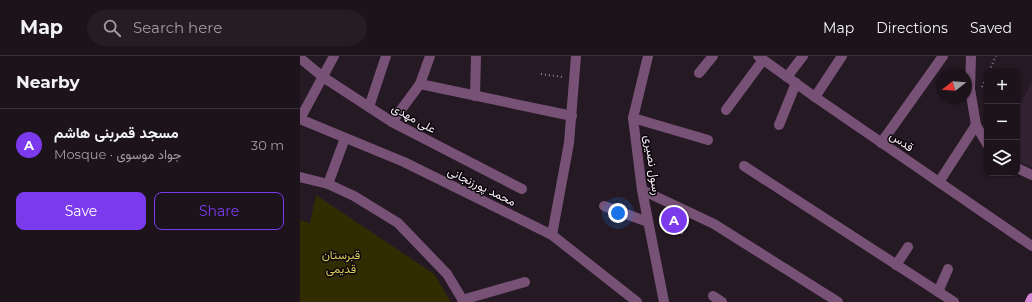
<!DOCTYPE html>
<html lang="en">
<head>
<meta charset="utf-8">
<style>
  body { margin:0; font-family:Montserrat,Vazirmatn,sans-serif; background:#251c24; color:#f1f3f6 }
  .controls { position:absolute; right:12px; top:12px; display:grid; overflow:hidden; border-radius:8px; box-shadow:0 1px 3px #0004 }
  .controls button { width:36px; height:36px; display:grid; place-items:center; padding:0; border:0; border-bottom:1px solid #3a323a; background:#1c131b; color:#f1f3f6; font:20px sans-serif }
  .compass { position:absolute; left:636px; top:12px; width:36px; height:36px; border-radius:50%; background:#1c131b; box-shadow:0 1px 3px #0004; rotate:253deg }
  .you { position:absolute; left:318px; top:157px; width:14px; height:14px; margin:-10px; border:3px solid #fff; border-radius:50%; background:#1a73e8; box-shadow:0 0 0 6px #1a73e833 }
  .badge { display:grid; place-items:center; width:26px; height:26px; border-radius:50%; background:#7c3aed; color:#fff; font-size:13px; font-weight:700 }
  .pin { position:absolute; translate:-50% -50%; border:2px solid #fff; box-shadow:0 1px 4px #0006 }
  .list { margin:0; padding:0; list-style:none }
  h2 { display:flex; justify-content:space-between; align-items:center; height:52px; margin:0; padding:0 16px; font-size:17px }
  h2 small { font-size:13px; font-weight:400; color:#a09ea3 }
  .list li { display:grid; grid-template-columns:26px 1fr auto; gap:12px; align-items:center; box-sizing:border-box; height:72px; padding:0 16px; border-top:1px solid #3a323a }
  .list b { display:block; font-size:15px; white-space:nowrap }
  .list p { margin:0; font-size:13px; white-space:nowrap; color:#a09ea3 }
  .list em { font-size:13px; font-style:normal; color:#a09ea3 }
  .actions { display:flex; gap:8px; padding:12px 16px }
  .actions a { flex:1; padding:9px 0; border:1px solid #7c3aed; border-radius:8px; text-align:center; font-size:14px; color:#7c3aed }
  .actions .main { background:#7c3aed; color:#fff }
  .icon { flex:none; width:22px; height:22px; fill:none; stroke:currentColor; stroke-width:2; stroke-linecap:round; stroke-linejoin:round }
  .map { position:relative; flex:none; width:732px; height:246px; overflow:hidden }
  header { display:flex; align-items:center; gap:24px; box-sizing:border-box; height:56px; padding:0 20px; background:#1c131b; border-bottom:1px solid #3a323a }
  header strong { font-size:19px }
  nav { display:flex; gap:22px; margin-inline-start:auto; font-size:14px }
  .search { width:280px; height:36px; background:#251c24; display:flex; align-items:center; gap:10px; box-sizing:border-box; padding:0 14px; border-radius:22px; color:#a09ea3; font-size:15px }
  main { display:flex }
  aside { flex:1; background:#1c131b }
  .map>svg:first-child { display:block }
  .built { fill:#332332 }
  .green { fill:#322c02 }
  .building { fill:#4a3d49; stroke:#8b7c8a }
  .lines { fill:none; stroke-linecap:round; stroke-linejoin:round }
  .path { stroke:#928791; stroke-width:2; stroke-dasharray:1 3; stroke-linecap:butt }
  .minor { stroke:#785276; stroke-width:10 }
  .major { stroke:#d484d1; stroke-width:10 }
  .labels { text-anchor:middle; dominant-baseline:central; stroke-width:3; stroke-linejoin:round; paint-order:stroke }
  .street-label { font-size:12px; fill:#f6edf5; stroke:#0b060b }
  .park-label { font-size:12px; fill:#daca59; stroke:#0b060b }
</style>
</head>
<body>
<header>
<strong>Map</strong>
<div class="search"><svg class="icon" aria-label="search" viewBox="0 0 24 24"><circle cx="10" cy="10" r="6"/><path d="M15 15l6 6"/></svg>Search here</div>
<nav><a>Map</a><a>Directions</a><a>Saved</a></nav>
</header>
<main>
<aside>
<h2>Nearby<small></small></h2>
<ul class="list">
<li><span class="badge">A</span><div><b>مسجد قمربنی هاشم</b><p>Mosque · جواد موسوی</p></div><em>30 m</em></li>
</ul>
<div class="actions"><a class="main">Save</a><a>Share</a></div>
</aside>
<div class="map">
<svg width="732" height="246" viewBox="0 0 732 246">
  <rect width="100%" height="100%" fill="#251924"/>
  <polygon class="built" points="732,25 732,111 717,105 717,55"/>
  <polygon class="green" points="16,139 134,218 151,246 0,246 0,164 10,167"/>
  <polygon class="building" points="365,152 386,162 382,178 361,167"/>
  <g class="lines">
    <g class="path">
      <polyline points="689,15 696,0"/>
      <polyline points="241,18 263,21"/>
      <polyline points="682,31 687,20"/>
    </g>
    <g class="minor">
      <polyline points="348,0 333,62 342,134 364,246"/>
      <polyline points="458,0 515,41 732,190"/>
      <polyline points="671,0 670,33 676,69 687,88"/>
      <polyline points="0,2 23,21 92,66 222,133"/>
      <polyline points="399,17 413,0"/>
      <polyline points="487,21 503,0"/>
      <polyline points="120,28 272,60"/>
      <polyline points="175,40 176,0"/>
      <polyline points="515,41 542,0"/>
      <polyline points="69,51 86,0"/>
      <polyline points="426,54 463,4"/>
      <polyline points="333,62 408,84"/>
      <polyline points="0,63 104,106 252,179 337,246"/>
      <polyline points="0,63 34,0"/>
      <polyline points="92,66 120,28 130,0"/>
      <polyline points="479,69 496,27"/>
      <polyline points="581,87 643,0"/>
      <polyline points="444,110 654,246"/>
      <polyline points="717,112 732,119"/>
      <polyline points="0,121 28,128 54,140 98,167 147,218 164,246"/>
      <polyline points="639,126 676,69"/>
      <polyline points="28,128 45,82"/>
      <polyline points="342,134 414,168 538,246"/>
      <polyline points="304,150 348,166"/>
      <polyline points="252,179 269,87 276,0"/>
      <polyline points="596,209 608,191"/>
      <polyline points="638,236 648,213"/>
      <polyline points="413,240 422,246"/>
      <polyline points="162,244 225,226"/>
    </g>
    <polyline class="major" points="730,246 732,242"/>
  </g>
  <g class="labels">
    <g class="street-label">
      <text transform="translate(114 62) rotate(29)">علی مهدی</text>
      <text transform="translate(602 85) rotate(35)">قدس</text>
      <text transform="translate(353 109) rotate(82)">رسول نصیری</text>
      <text transform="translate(182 130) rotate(26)">محمد پورزنجانی</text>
    </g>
    <g class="park-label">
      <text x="41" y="198">قبرستان<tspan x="41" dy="14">قدیمى</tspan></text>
    </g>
  </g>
</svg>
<div class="controls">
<button>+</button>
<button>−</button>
<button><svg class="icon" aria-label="layers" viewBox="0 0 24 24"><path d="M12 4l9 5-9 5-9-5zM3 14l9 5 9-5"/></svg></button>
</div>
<svg class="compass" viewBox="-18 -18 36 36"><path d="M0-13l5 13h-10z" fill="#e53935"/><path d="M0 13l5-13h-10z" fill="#a09ea3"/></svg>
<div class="you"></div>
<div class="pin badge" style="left:374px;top:164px">A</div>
</div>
</main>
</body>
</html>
